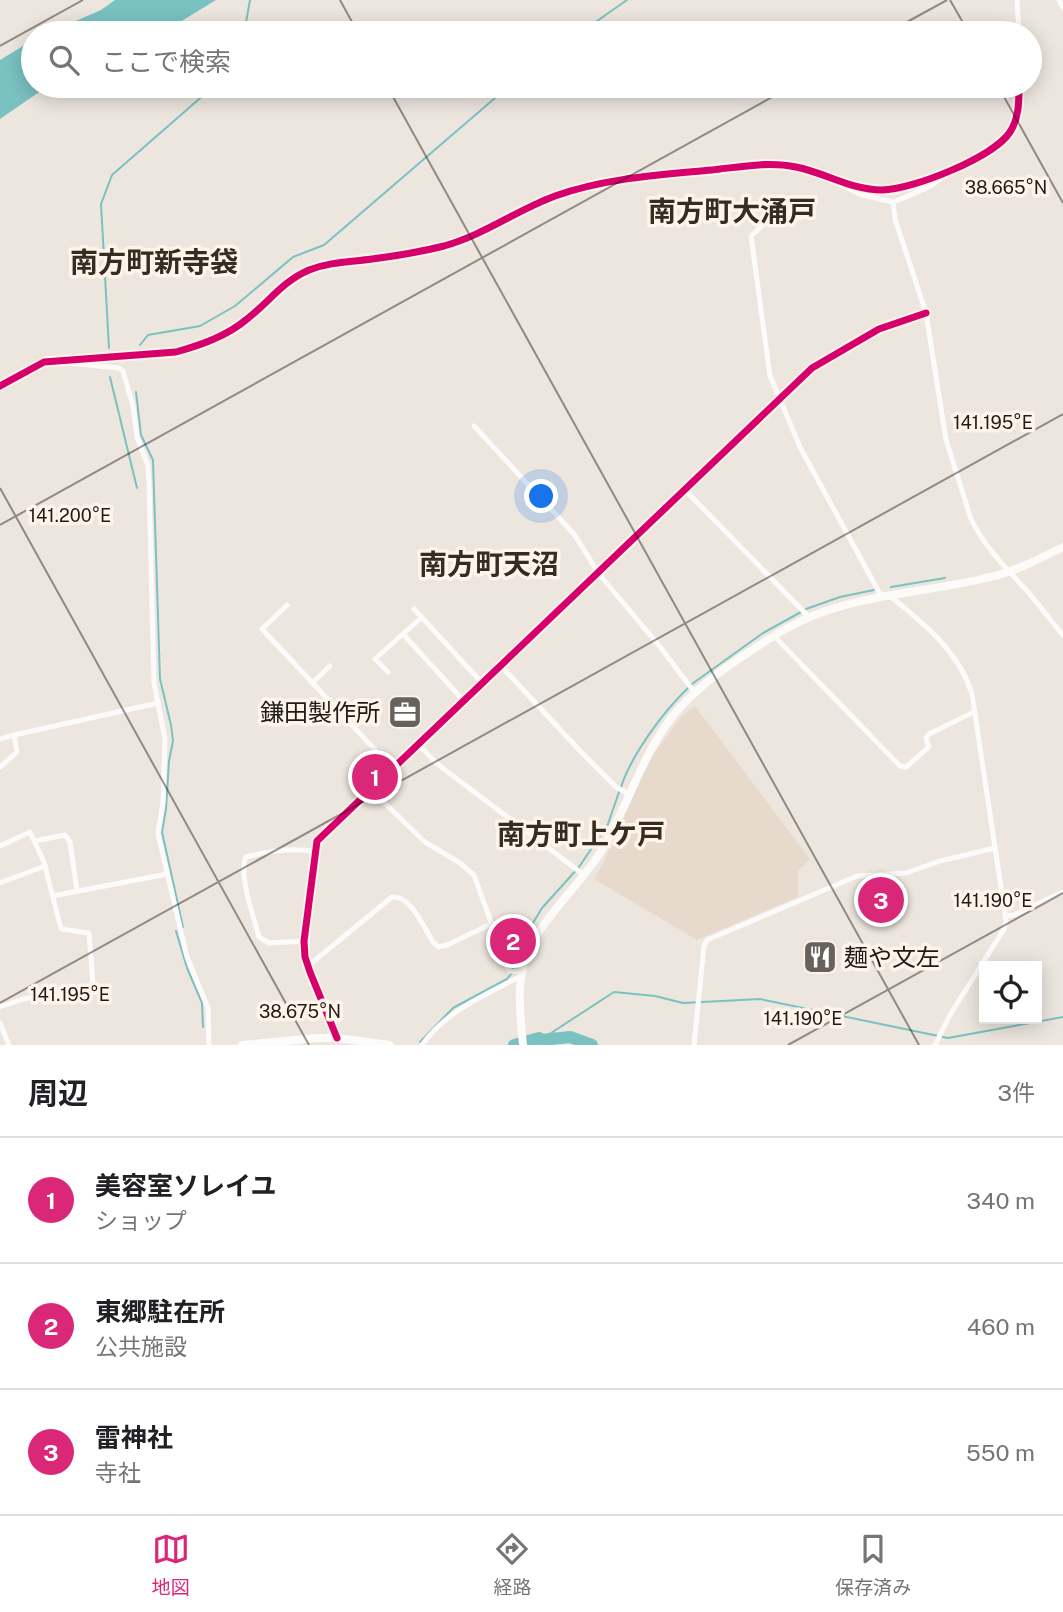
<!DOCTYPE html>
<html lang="ja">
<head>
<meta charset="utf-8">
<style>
  body { margin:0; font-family:"Public Sans","Noto Sans JP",sans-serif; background:#f2f2f2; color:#202124 }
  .controls { position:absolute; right:21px; bottom:21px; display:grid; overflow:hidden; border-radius:0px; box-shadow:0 4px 18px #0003 }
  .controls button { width:63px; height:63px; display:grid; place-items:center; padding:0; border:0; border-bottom:2px solid #e0e0e0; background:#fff; color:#202124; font:35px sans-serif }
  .you { position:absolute; left:542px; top:497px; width:24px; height:24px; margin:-18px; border:5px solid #fff; border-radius:50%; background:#1a73e8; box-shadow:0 0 0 10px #1a73e833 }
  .badge { display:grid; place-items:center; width:46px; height:46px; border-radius:50%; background:#db2777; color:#fff; font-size:23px; font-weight:700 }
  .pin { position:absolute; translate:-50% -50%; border:4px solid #fff; box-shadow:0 2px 7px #0006 }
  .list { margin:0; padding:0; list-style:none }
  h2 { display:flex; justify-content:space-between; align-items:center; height:91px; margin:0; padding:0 28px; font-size:30px }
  h2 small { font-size:23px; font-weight:400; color:#757577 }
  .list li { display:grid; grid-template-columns:46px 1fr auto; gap:21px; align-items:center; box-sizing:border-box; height:126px; padding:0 28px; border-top:2px solid #e0e0e0 }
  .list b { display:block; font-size:26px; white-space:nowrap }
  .list p { margin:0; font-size:23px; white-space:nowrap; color:#757577 }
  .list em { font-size:23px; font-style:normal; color:#757577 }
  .icon { flex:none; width:38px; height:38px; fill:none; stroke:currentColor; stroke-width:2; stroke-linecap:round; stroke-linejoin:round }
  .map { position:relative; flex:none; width:1063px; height:1045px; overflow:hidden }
  .search { position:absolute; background:#fff; box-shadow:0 4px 18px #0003; left:21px; right:21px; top:21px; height:77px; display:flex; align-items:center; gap:18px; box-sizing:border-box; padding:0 24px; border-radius:38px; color:#757577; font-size:26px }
  .sheet { height:469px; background:#fff }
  nav { display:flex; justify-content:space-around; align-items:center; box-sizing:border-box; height:98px; border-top:2px solid #e0e0e0; background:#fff; font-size:19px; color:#757577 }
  nav a { display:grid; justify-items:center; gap:4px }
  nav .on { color:#db2777 }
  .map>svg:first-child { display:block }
  .built { fill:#e7dacd }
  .water { fill:#7ac1c1 }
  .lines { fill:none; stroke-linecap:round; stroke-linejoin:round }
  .stream { stroke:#7ac1c1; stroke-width:2 }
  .river { stroke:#7ac1c1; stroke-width:12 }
  .street { stroke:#fcfbfa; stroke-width:5 }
  .secondary { stroke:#fcfbfa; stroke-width:8 }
  .cycleway-casing { stroke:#fef4ea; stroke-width:11 }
  .cycleway { stroke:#d6006c; stroke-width:7 }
  .ticks { fill:none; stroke:#1f1b16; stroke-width:2; stroke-opacity:0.45 }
  .labels { text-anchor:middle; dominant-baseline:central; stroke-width:7; stroke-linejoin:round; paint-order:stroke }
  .poi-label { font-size:24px; fill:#1f1b16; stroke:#fef4ea; text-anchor:end }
  .quarter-label { font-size:28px; font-weight:bold; fill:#352c22; stroke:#fef4ea }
  .ticks-label { font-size:18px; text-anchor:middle; fill:#1f1b16; stroke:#fef4ea; stroke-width:7; stroke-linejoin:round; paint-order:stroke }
</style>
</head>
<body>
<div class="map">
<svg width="1063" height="1045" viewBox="0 0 1063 1045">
  <rect width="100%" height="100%" fill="#ede6df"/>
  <polygon class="built" points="695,706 810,859 798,871 798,897 697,940 594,879 605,859 646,764 682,716"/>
  <g class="water">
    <polygon points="115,0 216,0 162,33 48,33 101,10"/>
    <polygon points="33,40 33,86 48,86 0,119 0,60"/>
  </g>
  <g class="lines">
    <g class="stream">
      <polyline points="244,33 250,0"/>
      <polyline points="580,33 627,0"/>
      <polyline points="140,345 148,335 200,326 235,306 293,257 324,245 509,86"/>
      <polyline points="109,348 101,204 112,175 214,86"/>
      <polyline points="110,377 137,488"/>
      <polyline points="136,392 141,435 153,460 160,679 171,725 173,741 169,761 166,809 162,832 183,927"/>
      <polyline points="891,587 945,578"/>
      <polyline points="806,609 840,597 874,590"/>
      <polyline points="692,684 763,633 801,612"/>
      <path d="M621,787c11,-33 42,-75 67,-99"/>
      <polyline points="176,931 187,968 202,1003 203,1027"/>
      <polyline points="539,1038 548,1035 614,992 655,996 683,1003 760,999 948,1038 1063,1017"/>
      <polyline points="420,1042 453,1008 507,979 511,974 521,943 542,908 579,867 608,824 619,792"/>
    </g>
    <polyline class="river" points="514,1045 539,1038 542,1040 570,1037 592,1045"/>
    <g class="street">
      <polyline points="1017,0 1019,33"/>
      <polyline points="1059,0 1063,8"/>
      <path d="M837,183l25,12 31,7 2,17 31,94 20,127 25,79c14,29 36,50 57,73 12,14 23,29 35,43"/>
      <path d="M893,202c17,-7 40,-14 52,-28"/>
      <path d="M802,217l-38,7 -13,12 19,140 31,73 79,145 10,2c33,27 69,55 82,98l34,227 -2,8 -54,86 -15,30"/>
      <polyline points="63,360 69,363 119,368 123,371 133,406 137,437 148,466 149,484 154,683 165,739 163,802 158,834 187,957 208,1008 209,1045"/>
      <path d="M0,386l44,-24 132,-10c25,-7 51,-16 71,-33 22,-17 36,-38 62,-49 20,-8 41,-8 63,-11 24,-3 48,-7 72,-13 40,-11 73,-36 111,-50 50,-18 105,-21 157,-26 27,-3 57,-9 84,-3 30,6 55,23 86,23 30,0 112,-33 128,-58 9,-14 9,-30 9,-46"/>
      <polyline points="474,426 574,534 599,574 661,648 695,693"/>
      <polyline points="686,491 809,617"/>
      <polyline points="287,605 262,629 393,769"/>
      <polyline points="414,609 483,684"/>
      <polyline points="403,634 464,701"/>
      <polyline points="774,636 900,766 906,767 929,747 926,738 929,734 974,712"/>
      <polyline points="501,666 582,753 616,787 629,794"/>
      <polyline points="388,672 375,659 422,617"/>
      <polyline points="313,682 330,666"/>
      <polyline points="0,739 14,735"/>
      <polyline points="418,744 436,763 584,875"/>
      <polyline points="0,767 17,752 14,735 158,703"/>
      <polyline points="371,790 425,842 460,863 474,875 507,967 510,971 521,972"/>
      <polyline points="35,841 65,835 70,842 77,891"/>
      <polyline points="0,846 30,832 44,862 61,929 89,933 93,984 84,988 23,999 0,1007"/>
      <polyline points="0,883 45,866"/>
      <polyline points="53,896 167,874"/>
      <polyline points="1006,916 1014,915 1063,892"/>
      <path d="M304,941l-35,2 -10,-6c-5,-19 -21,-64 -13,-80 21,-6 49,-10 70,-5"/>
      <path d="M308,966l84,-69c19,-2 32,31 41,45l6,5 8,-2 46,-22"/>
      <polyline points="0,1023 9,1045"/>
      <polyline points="337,1038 310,972 305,957 304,941 317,841 812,368 879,329 926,313"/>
      <path d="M422,1045c24,-34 63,-50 99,-69"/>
      <polyline points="694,1045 704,946 707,940 857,876 906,873 940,861 995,848"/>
    </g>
    <g class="secondary">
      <polyline points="242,1045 317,1038 337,1038 390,1045"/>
      <path d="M523,1045c-7,-72 -6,-90 41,-146 12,-15 26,-30 36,-46 27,-44 40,-94 72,-136 19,-24 43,-42 68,-59 27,-18 53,-36 83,-46 59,-21 123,-21 182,-39 20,-6 39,-17 58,-26"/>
    </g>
    <g class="cycleway-casing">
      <g id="cycleway">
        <path d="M0,386l44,-24 132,-10c25,-7 51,-16 71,-33 22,-17 36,-38 62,-49 20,-8 41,-8 63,-11 24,-3 48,-7 72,-13 40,-11 73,-36 111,-50 50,-18 105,-21 157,-26 27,-3 57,-9 84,-3 30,6 55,23 86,23 30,0 112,-33 128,-58 9,-14 9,-30 9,-46"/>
        <polyline points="337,1038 310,972 305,957 304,941 317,841 812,368 879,329 926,313"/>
      </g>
    </g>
    <use href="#cycleway" class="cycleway"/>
  </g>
  <path class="ticks" d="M340,0l18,33M950,0l19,33M887,33l60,-33M0,46l83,-46M387,86l532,959M998,86l65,117M0,488l309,557M0,525l792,-439M0,1003l1063,-589M788,1045l275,-152"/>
  <defs>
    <g id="office-square" transform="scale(1.75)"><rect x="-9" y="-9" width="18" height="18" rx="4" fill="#67625c" stroke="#fef4ea"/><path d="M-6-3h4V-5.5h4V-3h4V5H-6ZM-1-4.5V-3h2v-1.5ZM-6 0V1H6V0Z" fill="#fff"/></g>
    <g id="restaurant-square" transform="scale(1.75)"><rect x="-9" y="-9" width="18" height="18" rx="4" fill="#67625c" stroke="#fef4ea"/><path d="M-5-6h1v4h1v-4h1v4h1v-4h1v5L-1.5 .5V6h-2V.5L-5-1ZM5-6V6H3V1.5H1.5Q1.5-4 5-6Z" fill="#fff"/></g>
  </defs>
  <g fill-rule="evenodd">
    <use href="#office-square" x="405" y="712"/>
    <use href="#restaurant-square" x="820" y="957"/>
  </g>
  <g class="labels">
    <g class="poi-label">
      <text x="380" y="712">鎌田製作所</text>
      <text x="844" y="957" text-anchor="start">麺や文左</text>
    </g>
    <g class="quarter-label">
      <text x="732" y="210">南方町大涌戸</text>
      <text x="154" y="261">南方町新寺袋</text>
      <text x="489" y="563">南方町天沼</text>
      <text x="581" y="833">南方町上ケ戸</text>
    </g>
  </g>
  <g class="ticks-label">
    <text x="1006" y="194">38.665°N</text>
    <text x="993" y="429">141.195°E</text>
    <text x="70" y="522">141.200°E</text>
    <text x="993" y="907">141.190°E</text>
    <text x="70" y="1001">141.195°E</text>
    <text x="300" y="1018">38.675°N</text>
    <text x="803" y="1025">141.190°E</text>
  </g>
</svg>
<div class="controls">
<button><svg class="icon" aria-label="locate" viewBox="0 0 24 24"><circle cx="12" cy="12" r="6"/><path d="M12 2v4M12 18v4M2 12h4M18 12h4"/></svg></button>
</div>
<div class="you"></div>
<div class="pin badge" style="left:375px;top:777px">1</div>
<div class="pin badge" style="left:513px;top:941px">2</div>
<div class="pin badge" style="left:881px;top:900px">3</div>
<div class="search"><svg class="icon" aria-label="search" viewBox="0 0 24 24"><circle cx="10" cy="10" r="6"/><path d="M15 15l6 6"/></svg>ここで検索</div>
</div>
<section class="sheet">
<h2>周辺<small>3件</small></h2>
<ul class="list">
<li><span class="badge">1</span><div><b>美容室ソレイユ</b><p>ショップ</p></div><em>340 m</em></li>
<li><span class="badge">2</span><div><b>東郷駐在所</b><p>公共施設</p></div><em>460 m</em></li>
<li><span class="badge">3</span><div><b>雷神社</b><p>寺社</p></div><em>550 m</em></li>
</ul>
</section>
<nav>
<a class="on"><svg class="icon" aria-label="map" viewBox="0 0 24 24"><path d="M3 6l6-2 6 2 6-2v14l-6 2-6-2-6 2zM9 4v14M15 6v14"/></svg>地図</a>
<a><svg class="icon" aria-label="directions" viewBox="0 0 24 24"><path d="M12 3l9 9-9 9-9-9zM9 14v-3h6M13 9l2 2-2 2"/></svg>経路</a>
<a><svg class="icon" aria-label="saved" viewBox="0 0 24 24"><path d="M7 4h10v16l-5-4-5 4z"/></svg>保存済み</a>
</nav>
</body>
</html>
